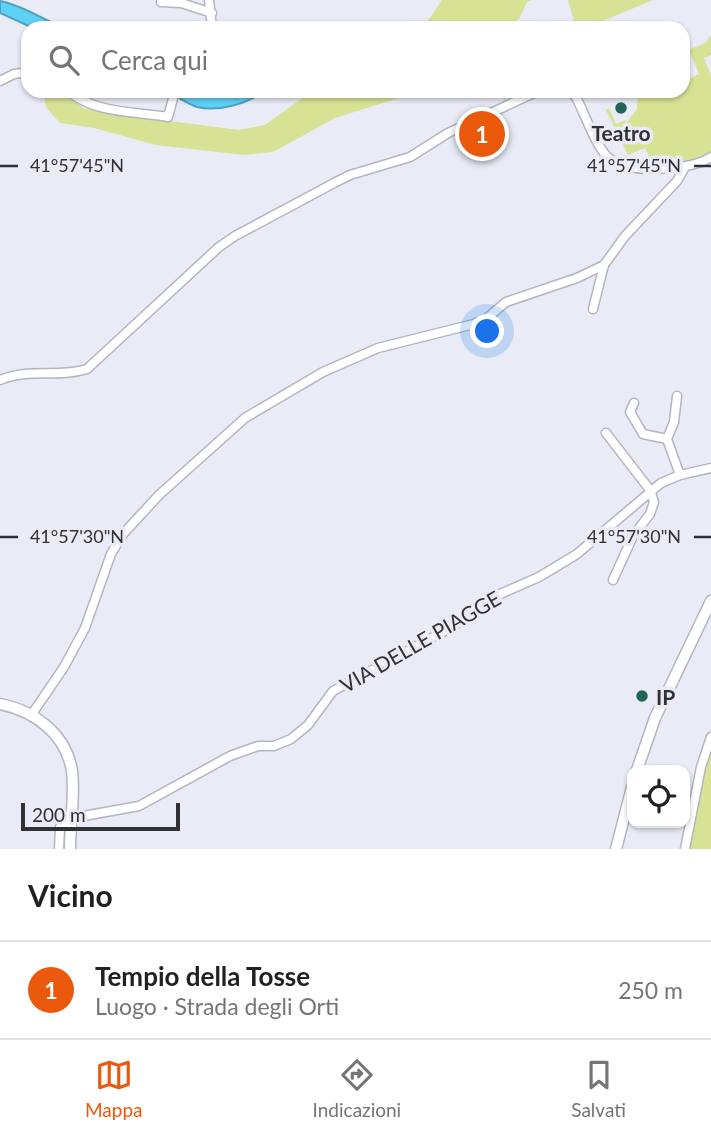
<!DOCTYPE html>
<html lang="it">
<head>
<meta charset="utf-8">
<style>
  body { margin:0; font-family:Lato,sans-serif; background:#f2f2f2; color:#202124 }
  .controls { position:absolute; right:21px; bottom:21px; display:grid; overflow:hidden; border-radius:14px; box-shadow:0 2px 5px #0004 }
  .controls button { width:63px; height:63px; display:grid; place-items:center; padding:0; border:0; border-bottom:2px solid #e0e0e0; background:#fff; color:#202124; font:35px sans-serif }
  .scale { position:absolute; left:21px; bottom:18px; width:159px; box-sizing:border-box; padding-left:7px; border:4px solid #303035; border-top:0; font-size:19px; line-height:24px; white-space:nowrap; color:#303035; -webkit-text-stroke:5px #e9ebf6; paint-order:stroke }
  .you { position:absolute; left:488px; top:332px; width:24px; height:24px; margin:-18px; border:5px solid #fff; border-radius:50%; background:#1a73e8; box-shadow:0 0 0 10px #1a73e833 }
  .badge { display:grid; place-items:center; width:46px; height:46px; border-radius:50%; background:#ea580c; color:#fff; font-size:23px; font-weight:700 }
  .pin { position:absolute; translate:-50% -50%; border:4px solid #fff; box-shadow:0 2px 7px #0006 }
  .list { margin:0; padding:0; list-style:none }
  h2 { display:flex; justify-content:space-between; align-items:center; height:91px; margin:0; padding:0 28px; font-size:30px }
  h2 small { font-size:23px; font-weight:400; color:#757577 }
  .list li { display:grid; grid-template-columns:46px 1fr auto; gap:21px; align-items:center; box-sizing:border-box; height:98px; padding:0 28px; border-top:2px solid #e0e0e0 }
  .list b { display:block; font-size:26px; white-space:nowrap }
  .list p { margin:0; font-size:23px; white-space:nowrap; color:#757577 }
  .list em { font-size:23px; font-style:normal; color:#757577 }
  .icon { flex:none; width:38px; height:38px; fill:none; stroke:currentColor; stroke-width:2; stroke-linecap:round; stroke-linejoin:round }
  .map { position:relative; flex:none; width:711px; height:849px; overflow:hidden }
  .search { position:absolute; background:#fff; box-shadow:0 2px 5px #0004; left:21px; right:21px; top:21px; height:77px; display:flex; align-items:center; gap:18px; box-sizing:border-box; padding:0 24px; border-radius:21px; color:#757577; font-size:26px }
  .sheet { height:189px; background:#fff }
  nav { display:flex; justify-content:space-around; align-items:center; box-sizing:border-box; height:98px; border-top:2px solid #e0e0e0; background:#fff; font-size:19px; color:#757577 }
  nav a { display:grid; justify-items:center; gap:4px }
  nav .on { color:#ea580c }
  .map>svg:first-child { display:block }
  .green { fill:#d8e295 }
  .water { fill:#5dd1f6; stroke:#50a1bc; stroke-width:2 }
  .lines { fill:none; stroke-linecap:round; stroke-linejoin:round }
  .minor-casing { stroke:#b3b5c0; stroke-width:11 }
  .major-casing { stroke:#b3b5c0; stroke-width:13 }
  .minor { stroke:#fff; stroke-width:8 }
  .major { stroke:#fff; stroke-width:10 }
  .ticks { fill:none; stroke:#303035; stroke-width:2.5 }
  .poi-dot { fill:#226555; stroke:#e9ebf6; stroke-width:2.5 }
  .labels { text-anchor:middle; dominant-baseline:central; stroke-width:7; stroke-linejoin:round; paint-order:stroke }
  .poi-label { font-size:21px; font-weight:bold; fill:#303035; stroke:#e9ebf6 }
  .street-label { font-size:21px; fill:#303035; stroke:#e9ebf6 }
  .ticks-label { font-size:18px; text-anchor:middle; fill:#303035; stroke:#e9ebf6; stroke-width:7; stroke-linejoin:round; paint-order:stroke }
</style>
</head>
<body>
<div class="map">
<svg width="711" height="849" viewBox="0 0 711 849">
  <rect width="100%" height="100%" fill="#e9ebf6"/>
  <g class="green">
    <polygon points="442,0 532,0 527,2 519,19 501,27 423,28"/>
    <polygon points="568,0 653,0 586,28 576,28"/>
    <polygon points="711,35 711,55 704,58 711,75 711,154 700,159 659,166 653,164 645,148 628,155 606,110 609,108 616,124 625,120 626,123 637,109 638,91 644,91 646,94 651,92 653,95 663,91 683,91 683,82 699,74 689,50 705,43"/>
    <polygon points="43,91 63,91 83,108 100,112 239,130 265,125 312,91 411,91 402,97 335,118 273,152 245,155 156,145 94,128 60,123 46,107"/>
    <polygon points="708,754 711,755 711,849 688,849"/>
  </g>
  <g class="water">
    <path d="M0,1c23,4 44,20 66,27h-33l-33,-15z"/>
    <path d="M168,91h22l4,3 29,3 28,-6h14c-18,13 -46,21 -68,16 -10,-3 -21,-11 -29,-16z"/>
  </g>
  <g class="lines">
    <g class="minor-casing">
      <g id="minor">
        <polyline points="209,0 212,28"/>
        <polyline points="161,2 181,3 212,13"/>
        <polyline points="0,81 14,74 28,72"/>
        <path d="M68,91c29,23 64,20 100,26l7,-26"/>
        <path d="M570,91l6,6c8,15 21,53 34,62 20,15 80,12 101,-2"/>
        <polyline points="593,309 604,265"/>
        <path d="M0,380c29,-12 58,-2 87,-11l132,-122 16,-11 101,-54 14,-7 60,-18 38,-24 90,-42"/>
        <polyline points="634,403 630,412 643,434 667,439"/>
        <polyline points="606,433 650,490 654,502 650,514 633,536 613,580"/>
        <polyline points="667,439 674,422 677,396"/>
        <polyline points="667,439 680,475"/>
        <polyline points="32,714 64,667 85,628 111,554 123,534 159,495 245,418 323,372 378,348 474,324 487,318 506,302 577,278 604,265 625,236 677,181 685,167"/>
        <polyline points="78,817 139,806 230,756 258,746 274,746 291,739 308,725 333,691 450,628 498,595 539,577 577,554 661,483 680,475 711,468"/>
        <polyline points="59,849 60,827 70,820"/>
        <polyline points="685,849 701,767 711,737"/>
      </g>
    </g>
    <g class="major-casing">
      <g id="major">
        <path d="M0,704c35,7 66,30 72,67 3,24 -2,54 -2,78"/>
        <polyline points="637,770 655,718 711,601"/>
        <polyline points="616,849 632,787"/>
      </g>
    </g>
    <use href="#minor" class="minor"/>
    <use href="#major" class="major"/>
  </g>
  <path class="ticks" d="M0,166h18M694,166h17M0,537h18M694,537h17"/>
  <g class="poi-dot">
    <circle cx="621" cy="108" r="7"/>
    <circle cx="642" cy="696" r="7"/>
  </g>
  <g class="labels">
    <g class="poi-label">
      <text x="621" y="132">Teatro</text>
      <text x="656" y="696" text-anchor="start">IP</text>
    </g>
    <g class="street-label">
      <text transform="translate(420 641) rotate(-30)">VIA DELLE PIAGGE</text>
    </g>
  </g>
  <g class="ticks-label">
    <text x="77" y="172">41°57'45"N</text>
    <text x="634" y="172">41°57'45"N</text>
    <text x="77" y="543">41°57'30"N</text>
    <text x="634" y="543">41°57'30"N</text>
  </g>
</svg>
<div class="controls">
<button><svg class="icon" aria-label="locate" viewBox="0 0 24 24"><circle cx="12" cy="12" r="6"/><path d="M12 2v4M12 18v4M2 12h4M18 12h4"/></svg></button>
</div>
<div class="scale">200 m</div>
<div class="you"></div>
<div class="pin badge" style="left:482px;top:134px">1</div>
<div class="search"><svg class="icon" aria-label="search" viewBox="0 0 24 24"><circle cx="10" cy="10" r="6"/><path d="M15 15l6 6"/></svg>Cerca qui</div>
</div>
<section class="sheet">
<h2>Vicino<small></small></h2>
<ul class="list">
<li><span class="badge">1</span><div><b>Tempio della Tosse</b><p>Luogo · Strada degli Orti</p></div><em>250 m</em></li>
</ul>
</section>
<nav>
<a class="on"><svg class="icon" aria-label="map" viewBox="0 0 24 24"><path d="M3 6l6-2 6 2 6-2v14l-6 2-6-2-6 2zM9 4v14M15 6v14"/></svg>Mappa</a>
<a><svg class="icon" aria-label="directions" viewBox="0 0 24 24"><path d="M12 3l9 9-9 9-9-9zM9 14v-3h6M13 9l2 2-2 2"/></svg>Indicazioni</a>
<a><svg class="icon" aria-label="saved" viewBox="0 0 24 24"><path d="M7 4h10v16l-5-4-5 4z"/></svg>Salvati</a>
</nav>
</body>
</html>
